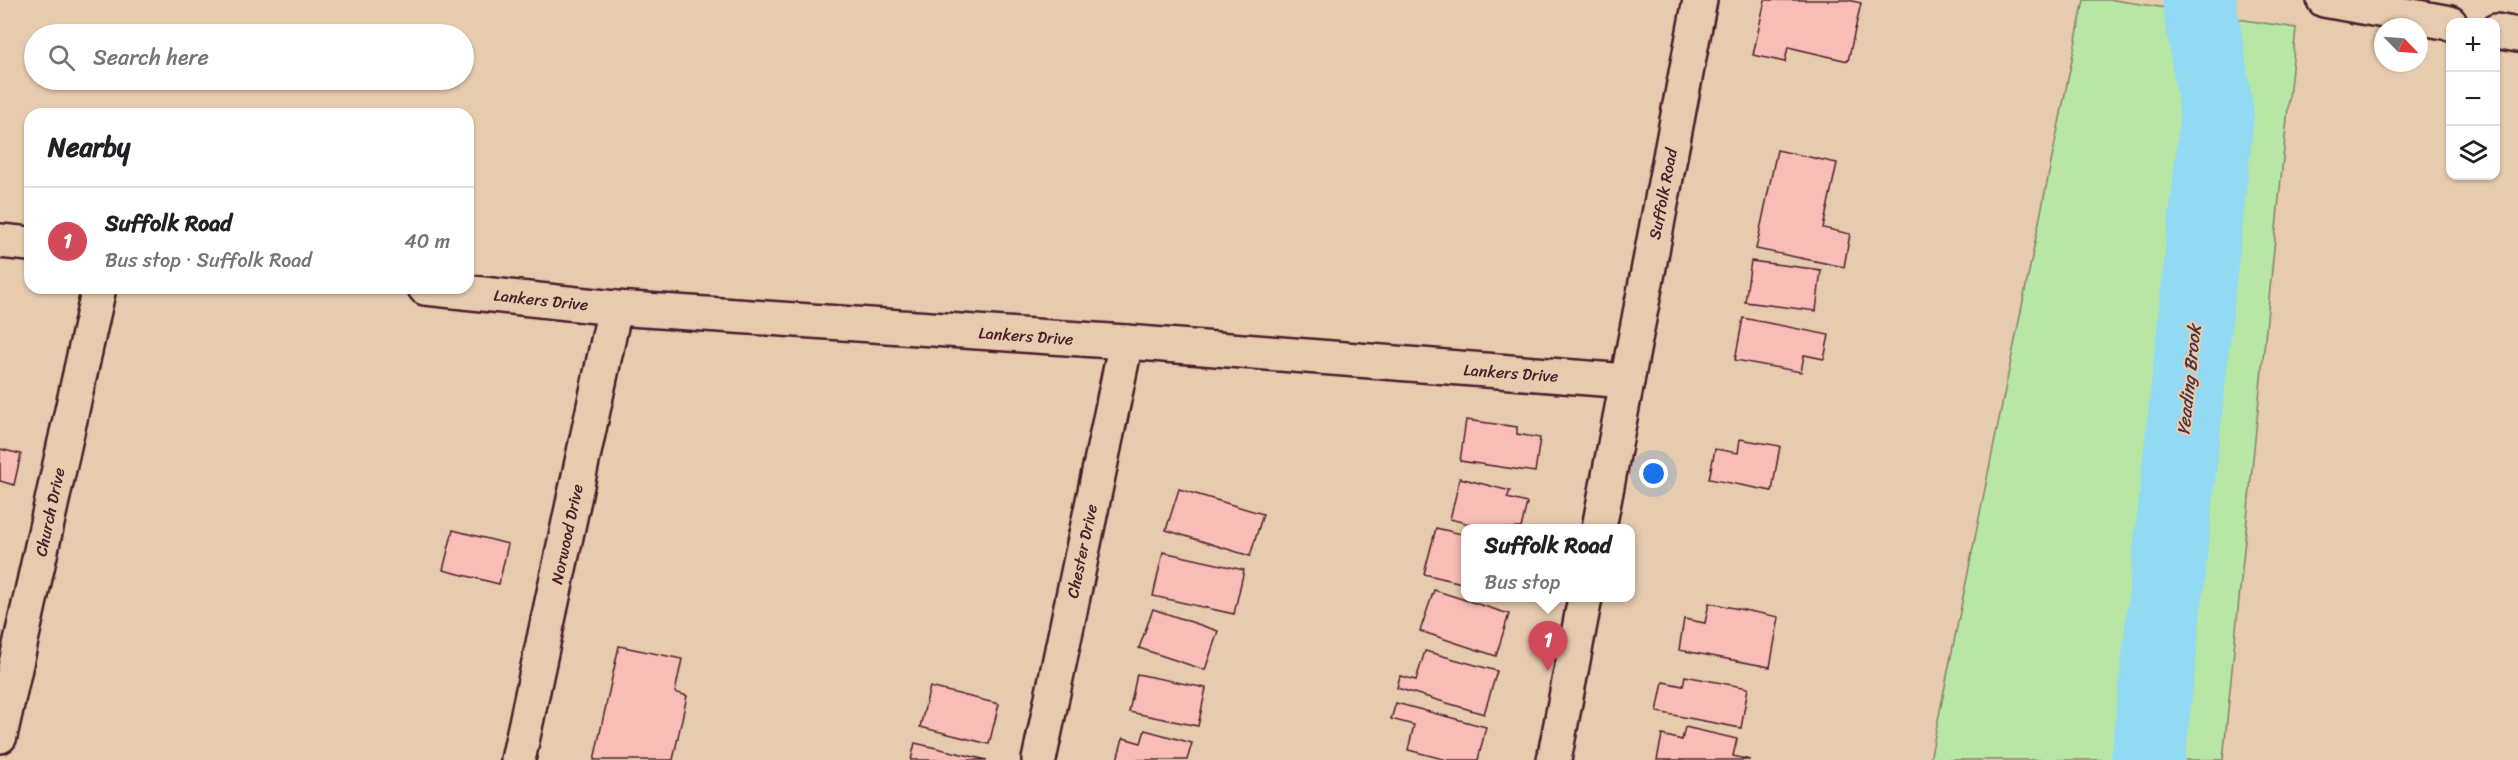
<!DOCTYPE html>
<html lang="en">
<head>
<meta charset="utf-8">
<style>
  body { margin:0; font-family:Sriracha,sans-serif; background:#f6f6f6; color:#202124 }
  .controls { position:absolute; right:18px; top:18px; display:grid; overflow:hidden; border-radius:12px; box-shadow:0 2px 4px #0004 }
  .controls button { width:54px; height:54px; display:grid; place-items:center; padding:0; border:0; border-bottom:2px solid #e0e0e0; background:#fff; color:#202124; font:30px sans-serif }
  .compass { position:absolute; left:2374px; top:18px; width:54px; height:54px; border-radius:50%; background:#fff; box-shadow:0 2px 4px #0004; rotate:115deg }
  .you { position:absolute; left:1654px; top:474px; width:21px; height:21px; margin:-15px; border:4px solid #fff; border-radius:50%; background:#1a73e8; box-shadow:0 0 0 9px #1a73e833 }
  .badge { display:grid; place-items:center; width:39px; height:39px; border-radius:50%; background:#d1495b; color:#fff; font-size:20px; font-weight:700 }
  .pin { position:absolute; translate:-50% -50px; filter:drop-shadow(0 2px 3px #0008) }
  .pin::after { content:''; position:absolute; top:32px; width:21px; height:18px; background:inherit; clip-path:polygon(0 0,100% 0,50% 100%) }
  .popup { position:absolute; left:1461px; top:524px; width:174px; height:78px; box-sizing:border-box; display:grid; place-content:center; border-radius:12px; background:#fff; filter:drop-shadow(0 2px 4px #0005); font-size:20px; white-space:nowrap; color:#757577 }
  .popup b { font-size:22px; color:#202124 }
  .popup::after { content:''; position:absolute; left:50%; top:100%; margin-left:-12px; border:12px solid transparent; border-top-color:#fff }
  .list { margin:0; padding:0; list-style:none }
  h2 { display:flex; justify-content:space-between; align-items:center; height:78px; margin:0; padding:0 24px; font-size:26px }
  h2 small { font-size:20px; font-weight:400; color:#757577 }
  .list li { display:grid; grid-template-columns:39px 1fr auto; gap:18px; align-items:center; box-sizing:border-box; height:108px; padding:0 24px; border-top:2px solid #e0e0e0 }
  .list b { display:block; font-size:22px; white-space:nowrap }
  .list p { margin:0; font-size:20px; white-space:nowrap; color:#757577 }
  .list em { font-size:20px; font-style:normal; color:#757577 }
  .icon { flex:none; width:33px; height:33px; fill:none; stroke:currentColor; stroke-width:2; stroke-linecap:round; stroke-linejoin:round }
  .map { position:relative; flex:none; width:2518px; height:760px; overflow:hidden }
  .search { position:absolute; background:#fff; box-shadow:0 2px 4px #0004; left:24px; top:24px; width:450px; height:66px; display:flex; align-items:center; gap:15px; box-sizing:border-box; padding:0 21px; border-radius:33px; color:#757577; font-size:22px }
  .panel { position:absolute; background:#fff; box-shadow:0 2px 4px #0004; left:24px; top:108px; width:450px; height:186px; border-radius:18px }
  .map>svg:first-child { display:block }
  .green { fill:#b7e6a5; stroke:#808268; stroke-width:1.5 }
  .lines { fill:none; stroke-linecap:round; stroke-linejoin:round }
  .river { stroke:#92d9f4; stroke-width:74 }
  .building { fill:#f9bdb7; stroke:#4a1f2b; stroke-width:1.5 }
  .minor-casing { stroke:#4a1f2b; stroke-width:38 }
  .minor { stroke:#e7cbae; stroke-width:33 }
  .labels { text-anchor:middle; dominant-baseline:central; stroke-width:4.5; stroke-linejoin:round; paint-order:stroke }
  .street-label { font-size:16px; fill:#4a1f2b; stroke:#e7cbae }
  .water-label { font-size:18px; font-style:italic; fill:#51323f; stroke:#e7cbae }
</style>
</head>
<body>
<div class="map">
<svg width="2518" height="760" viewBox="0 0 2518 760">
  <rect width="100%" height="100%" fill="#e7cbae"/>
  <filter id="ink" filterUnits="userSpaceOnUse"><feTurbulence type="fractalNoise" baseFrequency=".0167" numOctaves="2"/><feDisplacementMap in="SourceGraphic" scale="12" xChannelSelector="R" yChannelSelector="G"/><feConvolveMatrix kernelMatrix="1 2 1 2 8 2 1 2 1" color-interpolation-filters="sRGB"/></filter>
  <g filter="url(#ink)">
    <polygon class="green" points="2084,0 2114,0 2296,28 2223,760 1930,760"/>
    <g class="lines">
      <polyline class="river" points="2148,760 2217,115 2199,0"/>
    </g>
    <g class="building">
      <polygon points="1765,0 1848,0 1861,3 1848,61 1788,47 1785,62 1753,55"/>
      <polygon points="1777,150 1837,163 1823,228 1850,234 1844,267 1756,249"/>
      <polygon points="1751,261 1821,270 1816,311 1745,302"/>
      <polygon points="1743,318 1829,335 1824,359 1804,355 1801,372 1735,360"/>
      <polygon points="1466,420 1517,427 1517,434 1540,438 1535,472 1460,461"/>
      <polygon points="1740,439 1780,446 1772,491 1709,479 1715,449 1738,453"/>
      <polygon points="0,449 21,454 14,485 0,481"/>
      <polygon points="1460,478 1510,491 1507,498 1527,503 1521,528 1485,528 1450,519"/>
      <polygon points="1179,489 1263,514 1250,556 1166,530"/>
      <polygon points="1436,528 1466,535 1466,584 1424,574"/>
      <polygon points="453,530 508,544 499,584 443,570"/>
      <polygon points="1163,552 1244,570 1234,614 1153,596"/>
      <polygon points="1434,590 1509,614 1496,656 1420,631"/>
      <polygon points="1709,603 1779,617 1770,667 1679,650 1684,619 1705,623"/>
      <polygon points="1153,609 1218,631 1205,670 1139,648"/>
      <polygon points="619,646 682,659 675,692 687,696 673,760 594,760"/>
      <polygon points="1425,651 1497,671 1484,714 1397,688 1400,676 1416,680"/>
      <polygon points="1137,674 1206,688 1198,726 1129,712"/>
      <polygon points="1685,676 1748,688 1741,728 1657,712 1663,682 1683,686"/>
      <polygon points="930,687 999,704 989,744 920,727"/>
      <polygon points="1396,703 1486,727 1478,760 1447,760 1408,750 1414,725 1391,719"/>
      <polygon points="1685,727 1737,739 1733,756 1750,760 1657,760 1662,735 1682,740"/>
      <polygon points="1145,730 1192,743 1187,760 1117,760 1123,738 1141,743"/>
      <polygon points="915,743 987,760 911,760"/>
    </g>
    <g class="lines">
      <g class="minor-casing">
        <g id="minor">
          <polyline points="2324,0 2450,23"/>
          <polyline points="2496,31 2518,35"/>
          <polyline points="0,241 30,244"/>
          <polyline points="425,288 615,308 1126,342 1627,381"/>
          <polyline points="1599,528 1700,0"/>
          <polyline points="0,736 99,288"/>
          <polyline points="518,760 615,308"/>
          <polyline points="1039,760 1126,342"/>
          <polyline points="1554,760 1585,598"/>
        </g>
      </g>
      <use href="#minor" class="minor"/>
    </g>
  </g>
  <g class="labels">
    <g class="street-label">
      <text transform="translate(1663 194) rotate(-79)">Suffolk Road</text>
      <text transform="translate(541 300) rotate(6)">Lankers Drive</text>
      <text transform="translate(1026 336) rotate(4)">Lankers Drive</text>
      <text transform="translate(1511 373) rotate(4)">Lankers Drive</text>
      <text transform="translate(50 512) rotate(-78)">Church Drive</text>
      <text transform="translate(567 534) rotate(-78)">Norwood Drive</text>
      <text transform="translate(1082 551) rotate(-78)">Chester Drive</text>
    </g>
    <g class="water-label">
      <text transform="translate(2189 380) rotate(-84)">Yeading Brook</text>
    </g>
  </g>
</svg>
<div class="controls">
<button>+</button>
<button>−</button>
<button><svg class="icon" aria-label="layers" viewBox="0 0 24 24"><path d="M12 4l9 5-9 5-9-5zM3 14l9 5 9-5"/></svg></button>
</div>
<svg class="compass" viewBox="-18 -18 36 36"><path d="M0-13l5 13h-10z" fill="#e53935"/><path d="M0 13l5-13h-10z" fill="#757577"/></svg>
<div class="you"></div>
<div class="pin badge" style="left:1548px;top:671px">1</div>
<div class="popup"><b>Suffolk Road</b>Bus stop</div>
<div class="search"><svg class="icon" aria-label="search" viewBox="0 0 24 24"><circle cx="10" cy="10" r="6"/><path d="M15 15l6 6"/></svg>Search here</div>
<section class="panel">
<h2>Nearby<small></small></h2>
<ul class="list">
<li><span class="badge">1</span><div><b>Suffolk Road</b><p>Bus stop · Suffolk Road</p></div><em>40 m</em></li>
</ul>
</section>
</div>
</body>
</html>
